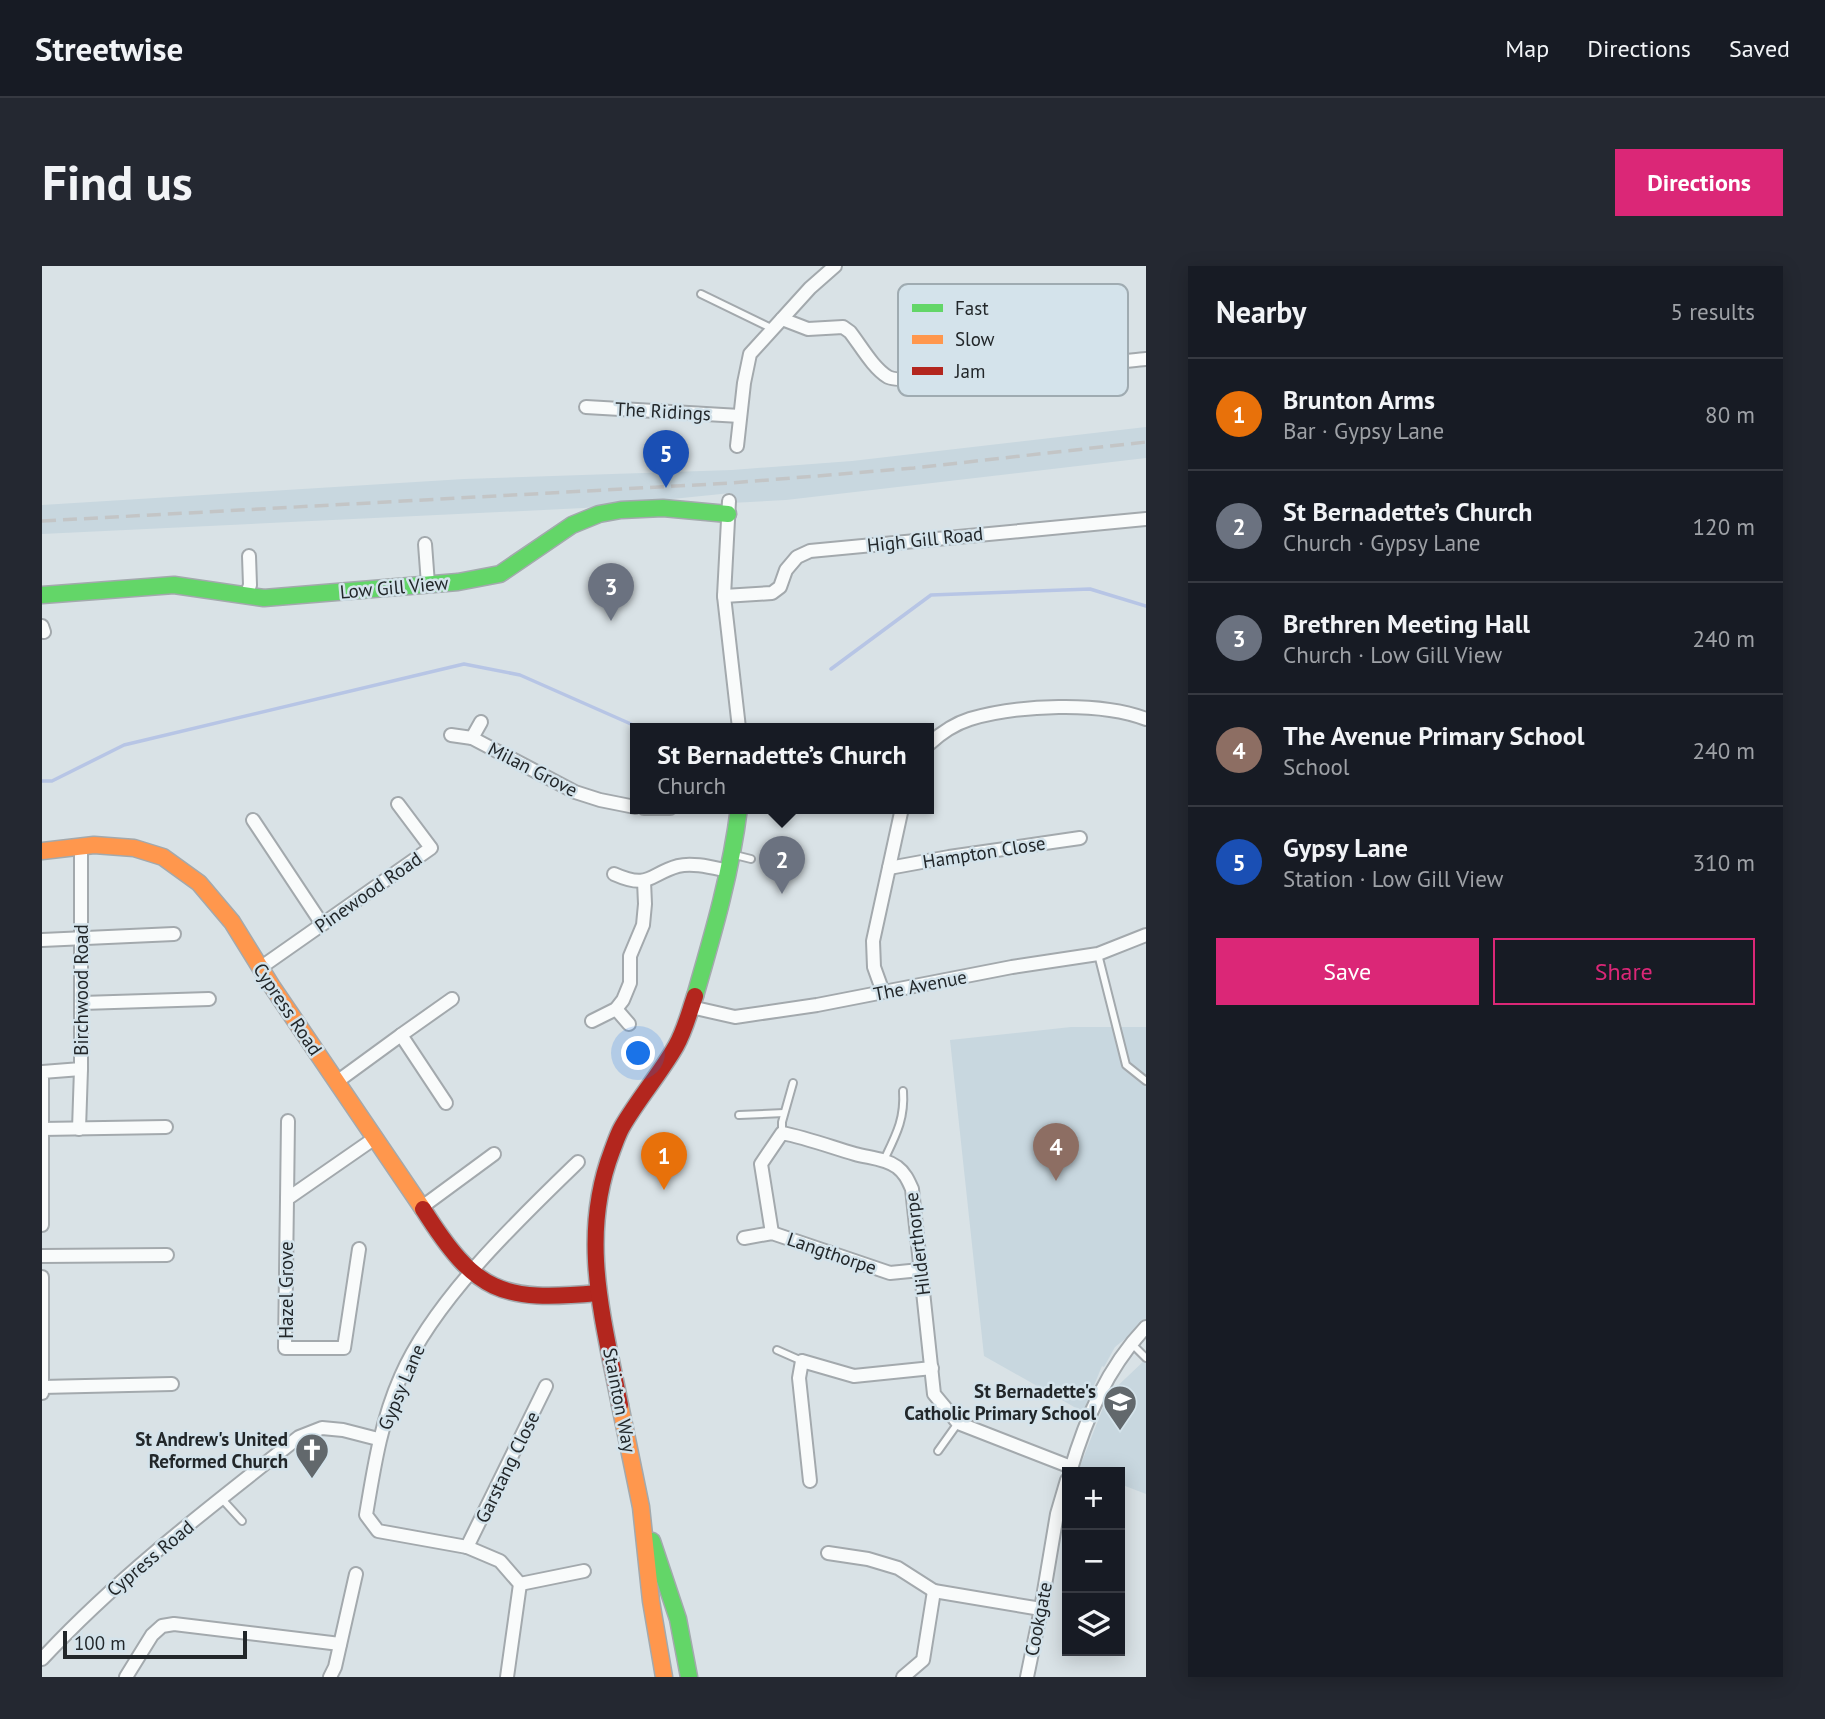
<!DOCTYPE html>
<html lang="en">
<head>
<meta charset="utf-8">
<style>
  body { margin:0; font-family:"PT Sans",sans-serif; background:#242831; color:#f1f3f6 }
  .controls { position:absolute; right:21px; bottom:21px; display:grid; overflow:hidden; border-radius:0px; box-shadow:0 4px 18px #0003 }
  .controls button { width:63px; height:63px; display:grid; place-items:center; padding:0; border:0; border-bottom:2px solid #363941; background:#171b24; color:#f1f3f6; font:35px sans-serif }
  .scale { position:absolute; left:21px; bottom:18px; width:184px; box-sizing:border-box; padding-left:7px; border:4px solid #22272a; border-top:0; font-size:19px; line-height:24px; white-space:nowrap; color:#22272a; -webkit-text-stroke:5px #d4e3eb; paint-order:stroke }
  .you { position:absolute; left:597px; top:788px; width:24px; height:24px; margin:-18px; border:5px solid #fff; border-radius:50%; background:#1a73e8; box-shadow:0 0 0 10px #1a73e833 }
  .badge { display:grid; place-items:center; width:46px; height:46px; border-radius:50%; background:#db2777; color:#fff; font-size:23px; font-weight:700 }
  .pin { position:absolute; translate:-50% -58px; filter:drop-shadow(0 2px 4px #0008) }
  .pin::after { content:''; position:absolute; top:37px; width:24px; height:21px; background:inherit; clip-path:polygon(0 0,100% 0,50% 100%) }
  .popup { position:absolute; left:588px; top:457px; width:304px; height:91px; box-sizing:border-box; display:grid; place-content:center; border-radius:0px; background:#171b24; filter:drop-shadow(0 2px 5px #0005); font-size:23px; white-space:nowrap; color:#9ea1a6 }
  .popup b { font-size:26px; color:#f1f3f6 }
  .popup::after { content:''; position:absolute; left:50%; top:100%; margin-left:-14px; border:14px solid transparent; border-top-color:#171b24 }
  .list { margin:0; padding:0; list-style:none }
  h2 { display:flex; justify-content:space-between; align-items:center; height:91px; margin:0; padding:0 28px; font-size:30px }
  h2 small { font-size:23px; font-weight:400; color:#9ea1a6 }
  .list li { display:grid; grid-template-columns:46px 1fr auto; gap:21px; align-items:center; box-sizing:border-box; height:112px; padding:0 28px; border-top:2px solid #363941 }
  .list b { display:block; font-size:26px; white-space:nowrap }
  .list p { margin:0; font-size:23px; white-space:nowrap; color:#9ea1a6 }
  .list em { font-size:23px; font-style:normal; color:#9ea1a6 }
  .actions { display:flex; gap:14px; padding:21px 28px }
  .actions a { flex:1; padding:16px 0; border:2px solid #db2777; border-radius:0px; text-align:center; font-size:24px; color:#db2777 }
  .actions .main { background:#db2777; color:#fff }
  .icon { flex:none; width:38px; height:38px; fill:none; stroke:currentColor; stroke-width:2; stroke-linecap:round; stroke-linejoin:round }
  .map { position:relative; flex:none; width:1104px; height:1411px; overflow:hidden; border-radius:0px }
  header { display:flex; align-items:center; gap:42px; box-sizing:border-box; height:98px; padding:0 35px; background:#171b24; border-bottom:2px solid #363941 }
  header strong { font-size:33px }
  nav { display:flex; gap:38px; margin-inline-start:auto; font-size:24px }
  .intro { display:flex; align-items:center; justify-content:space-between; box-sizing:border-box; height:168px; padding:0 42px }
  h1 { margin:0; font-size:49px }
  .button { padding:18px 32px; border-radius:0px; background:#db2777; color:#fff; font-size:24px; font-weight:700 }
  main { display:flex; gap:42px; padding:0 42px }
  aside { flex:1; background:#171b24; border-radius:0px; box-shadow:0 4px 18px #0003 }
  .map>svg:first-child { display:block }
  .built { fill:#c8d7df }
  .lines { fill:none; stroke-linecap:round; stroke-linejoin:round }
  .stream { stroke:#b7c5e5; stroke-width:3.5 }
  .lane-casing { stroke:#a3a9ad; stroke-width:10 }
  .street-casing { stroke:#a3a9ad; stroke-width:16 }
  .fast-casing { stroke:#a3a9ad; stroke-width:19 }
  .slow-casing { stroke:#a3a9ad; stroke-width:19 }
  .jam-casing { stroke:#a3a9ad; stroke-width:19 }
  .lane { stroke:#f9fbfb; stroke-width:6 }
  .street { stroke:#f9fbfb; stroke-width:12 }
  .fast { stroke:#63d668; stroke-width:16 }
  .slow { stroke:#ff974d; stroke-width:16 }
  .jam { stroke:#b3261e; stroke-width:16 }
  .rail { stroke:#c3c5c6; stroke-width:3.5; stroke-dasharray:14 7; stroke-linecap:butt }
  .labels { text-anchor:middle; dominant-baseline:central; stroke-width:5; stroke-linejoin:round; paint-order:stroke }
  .street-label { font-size:19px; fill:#22272a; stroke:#d4e3eb }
  .poi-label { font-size:19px; font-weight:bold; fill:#22272a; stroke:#d4e3eb; text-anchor:end }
  .key { fill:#d4e3eb; stroke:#9fabb1; stroke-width:2 }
  .key-label { font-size:19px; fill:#22272a }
</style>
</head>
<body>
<header>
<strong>Streetwise</strong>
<nav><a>Map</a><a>Directions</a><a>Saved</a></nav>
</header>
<div class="intro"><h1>Find us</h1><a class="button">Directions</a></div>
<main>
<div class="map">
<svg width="1104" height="1411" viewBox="0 0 1104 1411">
  <rect width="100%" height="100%" fill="#d9e2e6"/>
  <g class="built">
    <polygon points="1104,161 1104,192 744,234 689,237 689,227 542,242 0,268 0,239 422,213 690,204 810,195"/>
    <polygon points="1029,761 1104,761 1104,1056 1073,1081 1062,1101 1060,1100 1041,1146 942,1090 908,774"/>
    <polygon points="1104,1093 1104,1228 1078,1218 1078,1206 1045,1206 1037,1203 1066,1129"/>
  </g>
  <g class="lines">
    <g class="stream">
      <polyline points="789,403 889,329 1048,323 1104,340"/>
      <polyline points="0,515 10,515 82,479 422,398 478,409 598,462"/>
    </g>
    <g class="lane-casing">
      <g id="lane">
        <polyline points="659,28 731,63"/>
        <polyline points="693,589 709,593"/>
        <polyline points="1056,688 1084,799 1104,815"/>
        <polyline points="697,849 742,847"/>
        <polyline points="740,867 740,856 751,817"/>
        <path d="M842,894c12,-25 21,-41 19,-69"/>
        <polyline points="1090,1078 1104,1092"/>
        <polyline points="735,1084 760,1095"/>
        <polyline points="896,1185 916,1157"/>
        <polyline points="179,1232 200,1255"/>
      </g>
    </g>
    <g class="street-casing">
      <g id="street">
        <path d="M740,53l26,10 35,-2 7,5c11,14 23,36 38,45 19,11 222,-15 258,-18"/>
        <polyline points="544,141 698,150"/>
        <polyline points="695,180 702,117 708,88 768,22 793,0"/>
        <polyline points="687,235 682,330 697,462"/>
        <polyline points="383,278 386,318"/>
        <polyline points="204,330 208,319 207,290"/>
        <polyline points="682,330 730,327 738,321 744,304 755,291 768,285 1104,253"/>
        <polyline points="0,360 2,366"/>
        <polyline points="409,469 430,472 533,526 558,534 593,541"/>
        <polyline points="430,472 439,456"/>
        <path d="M887,478c12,-11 25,-20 41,-25 48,-14 130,-18 176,0"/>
        <polyline points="602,542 628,542"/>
        <polyline points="211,554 280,658"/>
        <polyline points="847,602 907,591 1038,572"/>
        <path d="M572,608c36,16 35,0 64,-8 15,-4 36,2 51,5"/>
        <polyline points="0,674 132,668"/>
        <polyline points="218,702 389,582 356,538"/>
        <polyline points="841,726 832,701 831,675 860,542"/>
        <polyline points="40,737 167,733"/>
        <polyline points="649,741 693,751 775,739 970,701 1056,688 1104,669"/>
        <polyline points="574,743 587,758"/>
        <polyline points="550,755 574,743 581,734 588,717 588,690 601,659 603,638 602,615"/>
        <polyline points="359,769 410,733"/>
        <polyline points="296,815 359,769 404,837"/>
        <polyline points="0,863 124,861"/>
        <polyline points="37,863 39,803"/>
        <polyline points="245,933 246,855"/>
        <polyline points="380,941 452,888"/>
        <polyline points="0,959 0,806 39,803 39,580"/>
        <path d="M730,967l-11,-69 21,-31c25,5 49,14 73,21 14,4 29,4 42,13 8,6 11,13 15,22l22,205 24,29 113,44"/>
        <polyline points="702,972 730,967 848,1007 878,1004"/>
        <polyline points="317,983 302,1082 243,1082 245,933 333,872"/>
        <polyline points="0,990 125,989"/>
        <polyline points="0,1011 0,1127"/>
        <polyline points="0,1121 130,1118"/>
        <path d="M1028,1206c16,-54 37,-104 76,-145"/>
        <polyline points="768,1215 757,1112 760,1095 812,1110 890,1102"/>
        <polyline points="425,1281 504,1120"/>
        <polyline points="786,1287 826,1293 856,1302 892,1325 999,1343"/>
        <polyline points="478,1318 542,1305"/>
        <path d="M0,1393c77,-83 168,-152 257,-222l23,-9 21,2 35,9"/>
        <polyline points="84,1411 110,1369 120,1360 132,1358 298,1378"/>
        <polyline points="288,1411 293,1401 314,1308"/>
        <path d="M465,1411l13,-93 -20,-23 -33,-14 -89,-16 -12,-16c8,-48 15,-94 35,-139 33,-76 118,-157 177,-214"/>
        <polyline points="861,1411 881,1394 892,1325"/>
        <polyline points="985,1411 999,1343 1015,1248 1025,1214"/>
      </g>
    </g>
    <g class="fast-casing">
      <g id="fast">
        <polyline points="0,329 132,319 222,332 416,316 458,308 530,259 557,248 579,244 621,242 686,248"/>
        <path d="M653,730c18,-62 36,-123 44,-188"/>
        <polyline points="610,1275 636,1353 647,1411"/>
      </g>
    </g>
    <g class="slow-casing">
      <g id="slow">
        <polyline points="0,585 52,579 92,582 121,591 157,617 190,656 229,719 381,943"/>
        <polyline points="578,1139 599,1241 609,1335 622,1411"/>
      </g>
    </g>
    <g class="jam-casing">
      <g id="jam">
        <path d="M381,943c53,84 78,93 175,84"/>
        <path d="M578,1139c-17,-87 -41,-168 -8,-254 3,-8 6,-17 10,-24 16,-28 38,-53 54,-81 9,-16 13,-33 19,-50"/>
      </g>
    </g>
    <use href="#lane" class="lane"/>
    <use href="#street" class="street"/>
    <use href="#fast" class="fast"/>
    <use href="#slow" class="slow"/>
    <use href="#jam" class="jam"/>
    <polyline class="rail" points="0,255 689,217 872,202 1104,176"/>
  </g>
  <defs>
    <g id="school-pin" transform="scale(1.75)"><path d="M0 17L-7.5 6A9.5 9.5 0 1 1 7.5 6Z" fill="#62686c" stroke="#d4e3eb"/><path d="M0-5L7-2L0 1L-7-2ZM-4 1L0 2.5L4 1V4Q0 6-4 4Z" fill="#fff"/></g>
    <g id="church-pin" transform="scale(1.75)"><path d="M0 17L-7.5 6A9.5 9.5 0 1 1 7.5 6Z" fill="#62686c" stroke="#d4e3eb"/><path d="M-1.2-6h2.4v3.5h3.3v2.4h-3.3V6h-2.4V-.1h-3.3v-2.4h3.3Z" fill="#fff"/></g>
  </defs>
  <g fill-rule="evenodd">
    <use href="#school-pin" x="1078" y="1136"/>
    <use href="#church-pin" x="270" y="1184"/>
  </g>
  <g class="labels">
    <g class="street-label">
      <text transform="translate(621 145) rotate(3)">The Ridings</text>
      <text transform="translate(883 273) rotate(-6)">High Gill Road</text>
      <text transform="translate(352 321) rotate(-5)">Low Gill View</text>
      <text transform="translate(491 503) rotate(27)">Milan Grove</text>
      <text transform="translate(942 586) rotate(-9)">Hampton Close</text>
      <text transform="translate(326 626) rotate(-35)">Pinewood Road</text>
      <text transform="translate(878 719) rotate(-11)">The Avenue</text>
      <text transform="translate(39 724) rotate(-90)">Birchwood Road</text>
      <text transform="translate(246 743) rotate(56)">Cypress Road</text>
      <text transform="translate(875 978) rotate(-97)">Hilderthorpe</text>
      <text transform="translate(790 987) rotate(19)">Langthorpe</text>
      <text transform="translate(244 1024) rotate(-90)">Hazel Grove</text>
      <text transform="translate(359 1121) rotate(-67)">Gypsy Lane</text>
      <text transform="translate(578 1134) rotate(79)">Stainton Way</text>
      <text transform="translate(465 1201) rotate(-64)">Garstang Close</text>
      <text transform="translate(108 1292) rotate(-40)">Cypress Road</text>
      <text transform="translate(996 1353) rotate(-79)">Cookgate</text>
    </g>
    <g class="poi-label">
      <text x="1054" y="1125">St Bernadette's<tspan x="1054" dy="22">Catholic Primary School</tspan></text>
      <text x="246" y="1173">St Andrew's United<tspan x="246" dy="22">Reformed Church</tspan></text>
    </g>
  </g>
  <rect x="856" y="18" width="230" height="112" rx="10" class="key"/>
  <rect x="870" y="38" width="31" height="8" fill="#63d668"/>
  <rect x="870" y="69" width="31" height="9" fill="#ff974d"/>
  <rect x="870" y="101" width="31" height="8" fill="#b3261e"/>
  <g class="key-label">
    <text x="913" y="49">Fast</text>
    <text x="913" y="80">Slow</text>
    <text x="913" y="112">Jam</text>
  </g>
</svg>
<div class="controls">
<button>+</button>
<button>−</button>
<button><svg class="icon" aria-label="layers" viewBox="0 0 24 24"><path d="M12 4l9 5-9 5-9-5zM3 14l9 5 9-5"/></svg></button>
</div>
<div class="scale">100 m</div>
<div class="you"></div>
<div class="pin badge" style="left:622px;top:924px;background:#e8710a">1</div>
<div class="pin badge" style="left:740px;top:628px;background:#6b7280">2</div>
<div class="popup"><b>St Bernadette’s Church</b>Church</div>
<div class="pin badge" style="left:569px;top:355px;background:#6b7280">3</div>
<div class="pin badge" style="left:1014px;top:915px;background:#8d6e63">4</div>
<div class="pin badge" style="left:624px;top:222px;background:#1a4fb4">5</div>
</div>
<aside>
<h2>Nearby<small>5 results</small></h2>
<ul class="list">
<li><span class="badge" style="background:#e8710a">1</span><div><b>Brunton Arms</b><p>Bar · Gypsy Lane</p></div><em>80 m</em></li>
<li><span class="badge" style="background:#6b7280">2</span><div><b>St Bernadette’s Church</b><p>Church · Gypsy Lane</p></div><em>120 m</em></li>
<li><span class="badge" style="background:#6b7280">3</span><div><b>Brethren Meeting Hall</b><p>Church · Low Gill View</p></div><em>240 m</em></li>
<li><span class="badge" style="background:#8d6e63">4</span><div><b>The Avenue Primary School</b><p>School</p></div><em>240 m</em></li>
<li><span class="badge" style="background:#1a4fb4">5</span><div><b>Gypsy Lane</b><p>Station · Low Gill View</p></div><em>310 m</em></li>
</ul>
<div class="actions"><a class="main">Save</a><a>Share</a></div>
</aside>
</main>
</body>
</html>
